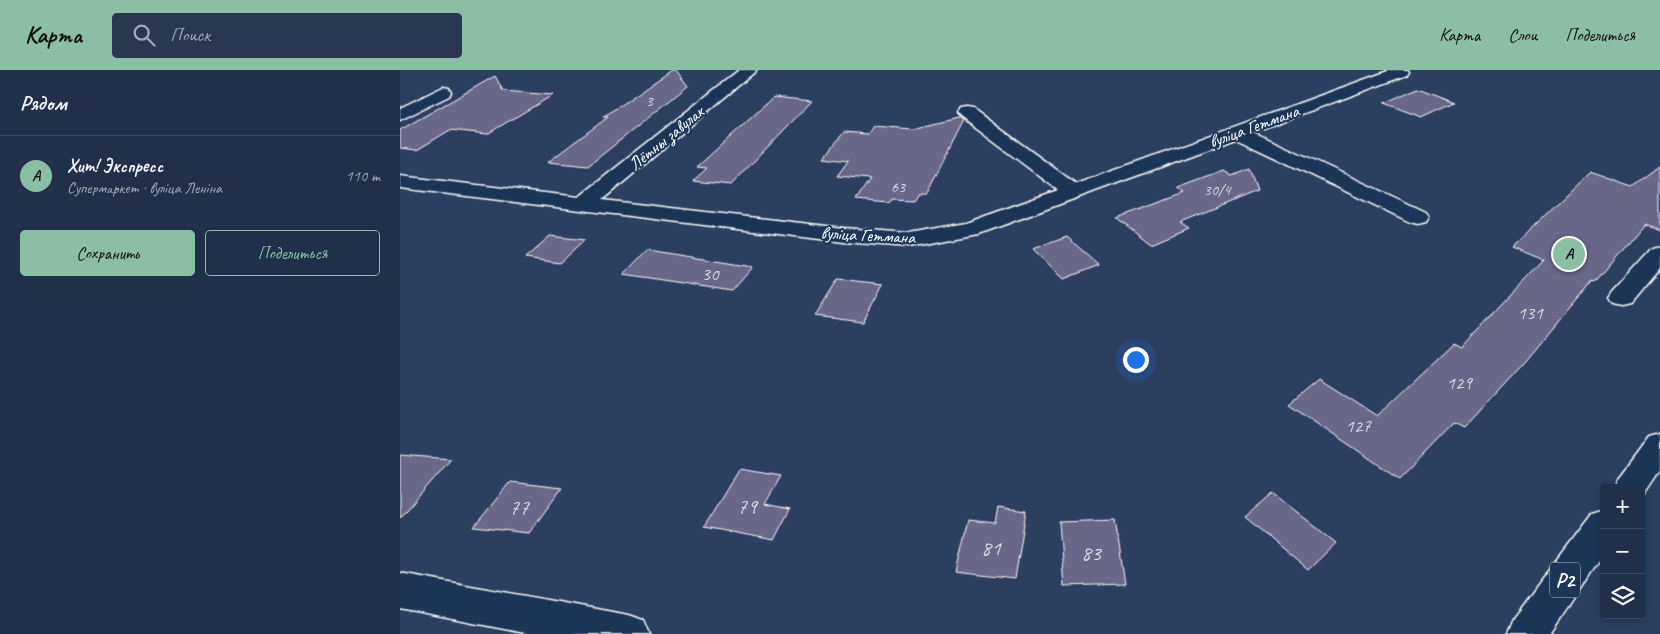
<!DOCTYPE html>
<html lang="ru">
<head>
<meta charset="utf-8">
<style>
  body { margin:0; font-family:Caveat,sans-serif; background:#293750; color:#f1f3f6 }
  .controls { position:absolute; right:15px; bottom:15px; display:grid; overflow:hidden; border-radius:5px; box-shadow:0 2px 8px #0003 }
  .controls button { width:45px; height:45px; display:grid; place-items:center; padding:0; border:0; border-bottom:1px solid #3e4a61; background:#212f49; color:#f1f3f6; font:25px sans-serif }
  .you { position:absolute; left:735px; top:289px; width:18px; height:18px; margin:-12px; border:4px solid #fff; border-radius:50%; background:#1a73e8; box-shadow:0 0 0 8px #1a73e833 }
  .badge { display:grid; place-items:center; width:32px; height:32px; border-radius:50%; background:#8abfa5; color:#111; font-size:16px; font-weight:700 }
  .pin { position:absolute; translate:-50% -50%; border:2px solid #fff; box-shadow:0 1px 5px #0006 }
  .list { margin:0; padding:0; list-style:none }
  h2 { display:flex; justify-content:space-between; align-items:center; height:65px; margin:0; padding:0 20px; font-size:21px }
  h2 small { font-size:16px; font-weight:400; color:#a2a9b4 }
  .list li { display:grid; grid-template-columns:32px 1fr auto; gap:15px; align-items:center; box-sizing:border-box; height:80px; padding:0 20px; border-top:1px solid #3e4a61 }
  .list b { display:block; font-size:19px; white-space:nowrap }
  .list p { margin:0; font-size:16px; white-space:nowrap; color:#a2a9b4 }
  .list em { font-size:16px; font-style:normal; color:#a2a9b4 }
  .actions { display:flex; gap:10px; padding:15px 20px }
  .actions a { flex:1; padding:11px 0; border:1px solid #8abfa5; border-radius:5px; text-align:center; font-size:18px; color:#8abfa5 }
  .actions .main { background:#8abfa5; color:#111 }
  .icon { flex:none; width:28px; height:28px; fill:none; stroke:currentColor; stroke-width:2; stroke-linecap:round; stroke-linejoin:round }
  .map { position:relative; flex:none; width:1260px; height:564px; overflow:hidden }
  header { display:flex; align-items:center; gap:30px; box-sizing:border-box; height:70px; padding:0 25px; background:#8abfa5; color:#111 }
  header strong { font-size:24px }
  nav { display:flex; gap:28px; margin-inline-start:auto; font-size:18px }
  .search { width:350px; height:45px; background:#293750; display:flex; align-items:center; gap:12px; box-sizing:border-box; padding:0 18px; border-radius:5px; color:#a2a9b4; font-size:19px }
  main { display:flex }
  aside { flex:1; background:#212f49 }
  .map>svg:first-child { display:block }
  .building { fill:#696788; stroke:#fff }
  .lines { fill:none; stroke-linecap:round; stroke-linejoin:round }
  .minor-casing { stroke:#fff; stroke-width:3 }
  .major-casing { stroke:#fff; stroke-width:3 }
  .minor { fill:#1d3557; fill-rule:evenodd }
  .major { fill:#1d3557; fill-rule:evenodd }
  .labels { text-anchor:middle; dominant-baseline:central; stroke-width:4; stroke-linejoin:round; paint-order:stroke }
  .far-number-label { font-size:16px; fill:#dad9e1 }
  .far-street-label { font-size:18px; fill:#fff; stroke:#1d3557 }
  .number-label { font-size:19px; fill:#dad9e1 }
  .shield { fill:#1d3557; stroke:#bbc2cd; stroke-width:1 }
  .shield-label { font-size:20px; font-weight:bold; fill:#fff }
  .near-number-label { font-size:22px; fill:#dad9e1 }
</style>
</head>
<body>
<header>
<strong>Карта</strong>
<div class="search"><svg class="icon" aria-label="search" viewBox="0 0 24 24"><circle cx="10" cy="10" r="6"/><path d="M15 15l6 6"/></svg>Поиск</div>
<nav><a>Карта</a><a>Слои</a><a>Поделиться</a></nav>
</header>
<main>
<aside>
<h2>Рядом<small></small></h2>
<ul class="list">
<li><span class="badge">A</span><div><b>Хит! Экспресс</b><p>Супермаркет · вуліца Леніна</p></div><em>110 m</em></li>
</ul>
<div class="actions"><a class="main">Сохранить</a><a>Поделиться</a></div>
</aside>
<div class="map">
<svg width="1260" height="564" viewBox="0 0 1260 564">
  <rect width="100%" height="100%" fill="#2c3f61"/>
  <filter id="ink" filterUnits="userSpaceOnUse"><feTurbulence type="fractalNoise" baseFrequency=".02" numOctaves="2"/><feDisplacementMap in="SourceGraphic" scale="10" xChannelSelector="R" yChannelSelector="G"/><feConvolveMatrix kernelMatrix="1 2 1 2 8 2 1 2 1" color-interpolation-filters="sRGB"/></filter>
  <g filter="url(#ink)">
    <g class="building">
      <polygon points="272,0 276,0 288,16 188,96 148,92 208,47 203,47"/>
      <polygon points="95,6 103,21 153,25 87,64 50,60 17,80 0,78 0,60"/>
      <polygon points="1018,18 1054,32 1021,47 984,33"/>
      <polygon points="374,27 412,31 331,115 293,111 307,98 297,97"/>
      <polygon points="559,48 564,51 527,123 518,123 513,130 492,129 489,133 456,130 470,109 437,106 448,91 424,88 444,62 468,64 473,56 514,59"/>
      <polygon points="1260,97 1260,160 1244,154 1195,212 1192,211 1125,292 1064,358 1054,353 1000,409 889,334 919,309 977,346 1054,273 1062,277 1144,190 1112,177 1190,102 1233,117"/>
      <polygon points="849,99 857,121 780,152 789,158 751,174 717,148 785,123 778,118 824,101 832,106"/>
      <polygon points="150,166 185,170 160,193 125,188"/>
      <polygon points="667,167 699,195 664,209 633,179"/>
      <polygon points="247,180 353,197 332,221 224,204"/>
      <polygon points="438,209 483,214 463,252 415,246"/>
      <polygon points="0,385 51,389 0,448"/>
      <polygon points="339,399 381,406 365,434 390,439 374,470 304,457"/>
      <polygon points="110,412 162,418 129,463 74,457"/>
      <polygon points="873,423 936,473 908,500 845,447"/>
      <polygon points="598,437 626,441 615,509 556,502 568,450 595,453"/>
      <polygon points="715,450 725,514 664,516 659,452"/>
    </g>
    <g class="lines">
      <g class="minor-casing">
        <g id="minor">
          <polygon points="339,0 357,0 202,130 444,158 508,163 566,153 658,120 561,47 558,43 561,39 567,38 573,39 676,114 988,1 987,0 1008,0 1009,2 1007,5 853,62 1026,142 1029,147 1026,152 1018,154 1010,152 836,69 579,164 508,177 444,172 0,118 0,106 179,127"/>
          <polygon points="43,17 49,18 51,22 49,26 0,50 0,38"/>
          <polygon points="1260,176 1260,198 1230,234 1221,236 1212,234 1208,228 1212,222 1252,178"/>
          <polygon points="0,503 229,545 243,550 249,564 130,564 0,539"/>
        </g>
      </g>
      <g class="major-casing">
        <g id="major">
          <polygon points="1260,364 1260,401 1242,428 1241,418 1214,418 1218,408 1249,367"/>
          <polygon points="1204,440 1204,484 1149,564 1106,564 1112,550 1192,444"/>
        </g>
      </g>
      <use href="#minor" class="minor"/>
      <use href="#major" class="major"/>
    </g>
  </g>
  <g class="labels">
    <g class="far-number-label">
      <text x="249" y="31">3</text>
      <text x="498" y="117">63</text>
      <text x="817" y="120">30/4</text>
    </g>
    <g class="far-street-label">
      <text transform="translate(854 56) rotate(-20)">вуліца Гетмана</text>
      <text transform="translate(266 68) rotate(-39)">Лётны завулак</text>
      <text transform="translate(468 165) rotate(3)">вуліца Гетмана</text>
    </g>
    <g class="number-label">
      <text x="310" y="204">30</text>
      <text x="1130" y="243">131</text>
      <text x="1059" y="313">129</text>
      <text x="958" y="356">127</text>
    </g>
    <rect class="shield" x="1150" y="492.5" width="30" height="35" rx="4"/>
    <g class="shield-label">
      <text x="1165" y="510">Р2</text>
    </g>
    <g class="near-number-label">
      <text x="347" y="436">79</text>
      <text x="119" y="437">77</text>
      <text x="591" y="478">81</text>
      <text x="691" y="483">83</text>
    </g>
  </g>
</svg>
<div class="controls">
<button>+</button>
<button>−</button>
<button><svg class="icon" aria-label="layers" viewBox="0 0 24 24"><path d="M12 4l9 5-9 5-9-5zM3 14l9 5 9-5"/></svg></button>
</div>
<div class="you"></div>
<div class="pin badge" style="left:1169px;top:184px">A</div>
</div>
</main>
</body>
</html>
